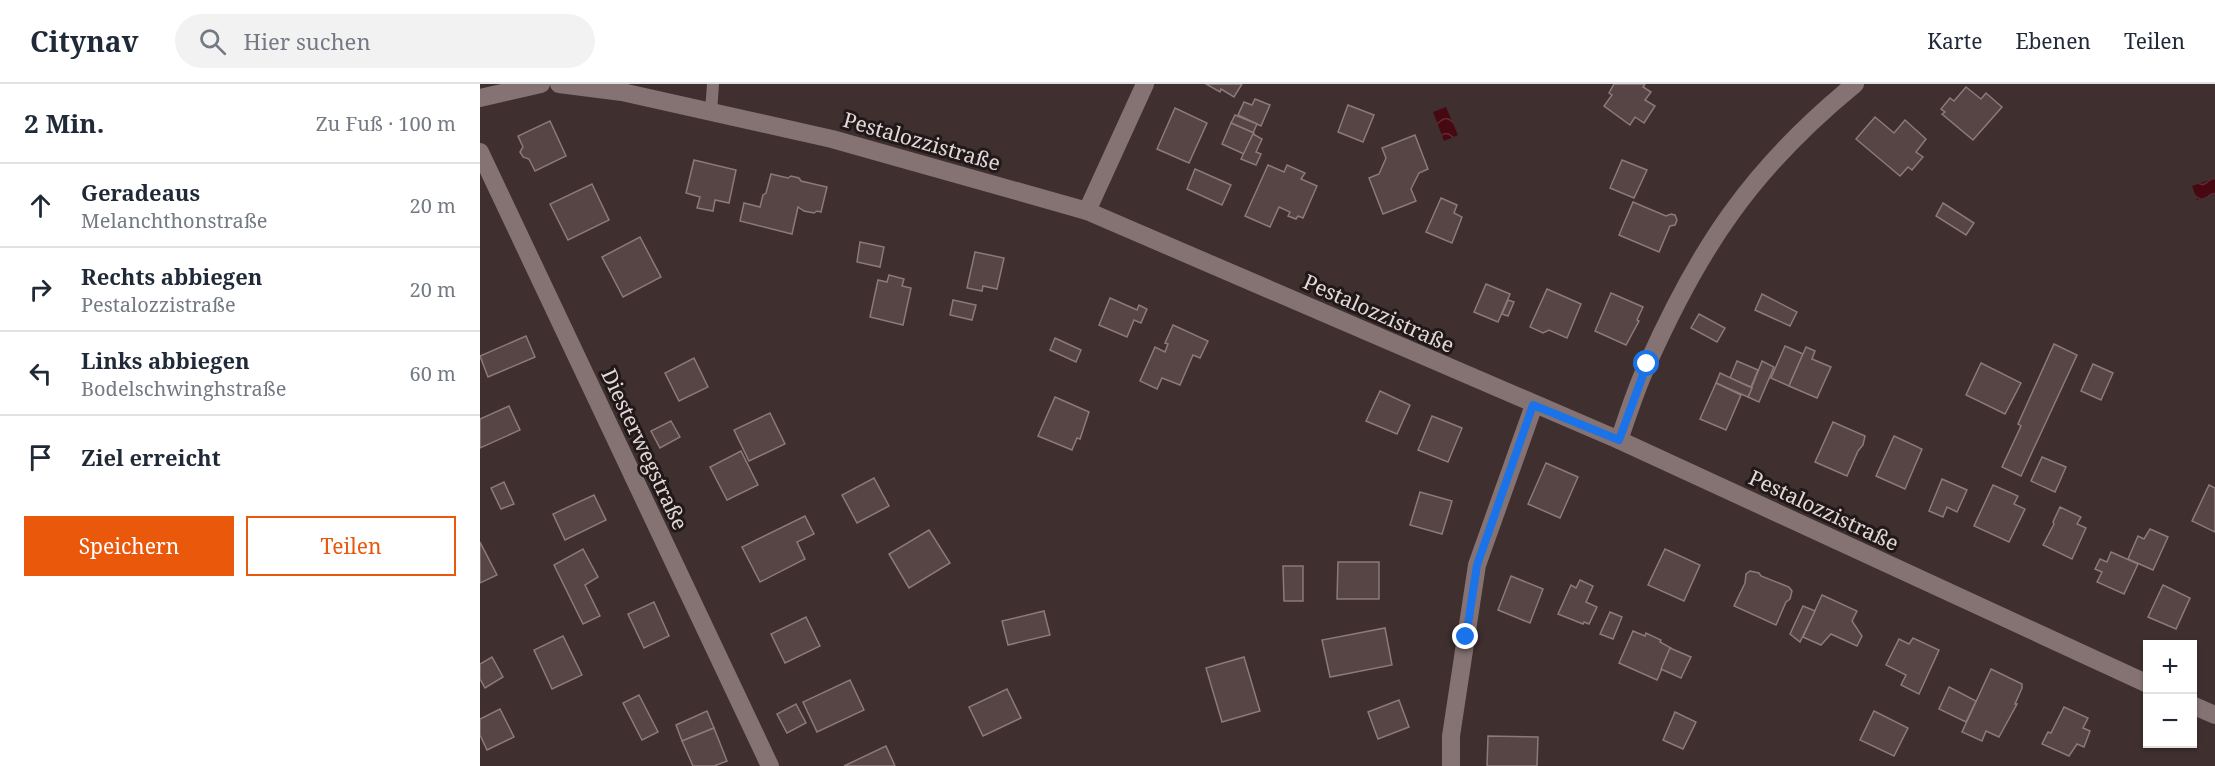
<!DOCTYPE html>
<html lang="de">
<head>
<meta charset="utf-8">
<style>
  body { margin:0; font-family:"Noto Serif",serif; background:#f2f2f3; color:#1f2937 }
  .controls { position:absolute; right:18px; bottom:18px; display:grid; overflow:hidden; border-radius:0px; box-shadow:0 2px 4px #0004 }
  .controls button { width:54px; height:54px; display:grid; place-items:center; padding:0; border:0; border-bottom:2px solid #e0e1e3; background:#fff; color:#1f2937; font:30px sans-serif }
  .stop { position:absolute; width:18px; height:18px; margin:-14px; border:4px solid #1a73e8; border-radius:50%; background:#fff }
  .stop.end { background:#1a73e8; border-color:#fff; box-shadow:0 2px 6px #0008 }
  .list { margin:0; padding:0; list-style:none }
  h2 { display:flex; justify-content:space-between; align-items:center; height:78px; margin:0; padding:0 24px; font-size:26px }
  h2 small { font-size:20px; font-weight:400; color:#747a83 }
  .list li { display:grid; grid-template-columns:39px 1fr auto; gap:18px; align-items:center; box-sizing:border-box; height:84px; padding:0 24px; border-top:2px solid #e0e1e3 }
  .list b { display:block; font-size:22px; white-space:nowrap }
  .list p { margin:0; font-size:20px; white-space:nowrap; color:#747a83 }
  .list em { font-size:20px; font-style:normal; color:#747a83 }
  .actions { display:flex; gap:12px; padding:18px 24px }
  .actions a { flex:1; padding:14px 0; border:2px solid #ea580c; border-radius:0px; text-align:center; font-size:21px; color:#ea580c }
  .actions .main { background:#ea580c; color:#fff }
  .icon { flex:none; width:33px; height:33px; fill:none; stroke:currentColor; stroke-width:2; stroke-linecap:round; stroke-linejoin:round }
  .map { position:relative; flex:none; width:1735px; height:682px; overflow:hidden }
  header { display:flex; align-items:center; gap:36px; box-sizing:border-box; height:84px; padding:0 30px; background:#fff; border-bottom:2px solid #e0e1e3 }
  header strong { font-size:28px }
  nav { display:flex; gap:33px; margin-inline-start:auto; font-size:21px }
  .search { width:420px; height:54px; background:#f2f2f3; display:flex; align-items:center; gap:15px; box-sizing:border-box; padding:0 21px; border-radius:33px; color:#747a83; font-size:22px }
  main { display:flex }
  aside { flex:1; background:#fff }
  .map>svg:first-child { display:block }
  .water { fill:url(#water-waves) }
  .building { fill:#574545; stroke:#8c7979; stroke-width:1.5 }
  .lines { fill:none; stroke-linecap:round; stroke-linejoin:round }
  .lane { stroke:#857272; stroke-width:12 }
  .street { stroke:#857272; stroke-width:18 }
  .route { stroke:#1a73e8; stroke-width:8 }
  .labels { text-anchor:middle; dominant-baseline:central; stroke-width:6; stroke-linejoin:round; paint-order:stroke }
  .street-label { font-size:21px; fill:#e3d8d7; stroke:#211919 }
</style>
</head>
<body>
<header>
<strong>Citynav</strong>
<div class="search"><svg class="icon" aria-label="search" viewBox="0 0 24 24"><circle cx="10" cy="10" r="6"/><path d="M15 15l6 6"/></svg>Hier suchen</div>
<nav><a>Karte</a><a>Ebenen</a><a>Teilen</a></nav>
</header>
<main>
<aside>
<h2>2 Min.<small>Zu Fuß · 100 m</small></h2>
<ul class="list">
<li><svg class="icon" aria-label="ahead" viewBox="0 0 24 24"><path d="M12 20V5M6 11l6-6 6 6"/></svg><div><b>Geradeaus</b><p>Melanchthonstraße</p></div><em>20 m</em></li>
<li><svg class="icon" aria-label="right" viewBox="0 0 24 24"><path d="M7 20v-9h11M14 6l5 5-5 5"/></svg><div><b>Rechts abbiegen</b><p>Pestalozzistraße</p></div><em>20 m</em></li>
<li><svg class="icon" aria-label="left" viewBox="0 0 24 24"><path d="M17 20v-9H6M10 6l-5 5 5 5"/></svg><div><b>Links abbiegen</b><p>Bodelschwinghstraße</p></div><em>60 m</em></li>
<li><svg class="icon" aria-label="arrive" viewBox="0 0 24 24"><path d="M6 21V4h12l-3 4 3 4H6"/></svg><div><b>Ziel erreicht</b></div></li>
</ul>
<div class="actions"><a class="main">Speichern</a><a>Teilen</a></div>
</aside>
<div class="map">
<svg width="1735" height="682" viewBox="0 0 1735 682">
  <defs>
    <pattern id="water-waves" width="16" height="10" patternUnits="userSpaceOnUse" patternTransform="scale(1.5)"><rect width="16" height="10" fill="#460912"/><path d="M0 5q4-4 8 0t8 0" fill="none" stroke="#612c34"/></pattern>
  </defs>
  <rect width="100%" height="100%" fill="#3f2f2f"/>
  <g class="water">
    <polygon points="966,23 978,51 964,57 953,28"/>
    <polygon points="1735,94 1735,110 1717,116 1712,102"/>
  </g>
  <g class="building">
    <polygon points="726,0 762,0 754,13 741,5 740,8"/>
    <polygon points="1134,0 1165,0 1163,3 1171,8 1165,16 1175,22 1164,39 1155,33 1150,41 1124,22 1132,11 1129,9"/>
    <polygon points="1486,3 1501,15 1506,9 1522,23 1493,56 1462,30 1465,28 1461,25 1470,14 1474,17"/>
    <polygon points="775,15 790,21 781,42 758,31 764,18 772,21"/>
    <polygon points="868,21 894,31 883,58 858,48"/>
    <polygon points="695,24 727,39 709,79 677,65"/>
    <polygon points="755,31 777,40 773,49 751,39"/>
    <polygon points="1395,33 1414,49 1425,36 1446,55 1436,68 1443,73 1432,86 1428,83 1420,92 1376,55"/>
    <polygon points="70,37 86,72 55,87 49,75 43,73 40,68 43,63 38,52"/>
    <polygon points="751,39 774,49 764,70 742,60"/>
    <polygon points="773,50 782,55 776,68 781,70 776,81 761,75"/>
    <polygon points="935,51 948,85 939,89 931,105 936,117 903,130 889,94 899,90 906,74 902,64"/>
    <polygon points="214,76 256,86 249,119 235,116 233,127 217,124 220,113 206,109"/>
    <polygon points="1142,76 1167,86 1154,114 1130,104"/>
    <polygon points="788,81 804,88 807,81 825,89 821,95 837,102 823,134 818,132 816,135 808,132 810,128 799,123 790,143 765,132"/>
    <polygon points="715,85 751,101 742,121 707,105"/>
    <polygon points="291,90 308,94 311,92 319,94 321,97 347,103 341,128 337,127 334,129 324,127 318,123 312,150 260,137 264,119 280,123 283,111 286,109"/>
    <polygon points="112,100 129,136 88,156 70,120"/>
    <polygon points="961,114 977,121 974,129 982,133 972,159 946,148"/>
    <polygon points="1153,118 1186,132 1191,130 1195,131 1197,136 1195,141 1190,142 1179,168 1139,151"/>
    <polygon points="1463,119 1494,139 1486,151 1456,132"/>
    <polygon points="160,153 181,193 143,213 122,173"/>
    <polygon points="380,158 404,163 400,183 377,178"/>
    <polygon points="495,168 524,174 517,205 503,202 502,207 487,204"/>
    <polygon points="409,191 424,195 422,202 431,204 423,241 390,233 398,196 407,198"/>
    <polygon points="1006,200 1030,210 1018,238 994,228"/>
    <polygon points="1067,205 1101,220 1087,254 1069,246 1063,249 1050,243"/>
    <polygon points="1131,209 1163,223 1157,236 1159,237 1146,261 1115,247"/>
    <polygon points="1282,210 1317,228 1310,242 1275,226"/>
    <polygon points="630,214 657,226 659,221 667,225 661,239 654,236 647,253 619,241"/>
    <polygon points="473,216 496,221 492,236 470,231"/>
    <polygon points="1028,216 1034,218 1028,232 1022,230"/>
    <polygon points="1219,230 1245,244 1237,258 1211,244"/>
    <polygon points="693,241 728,257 720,274 713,271 700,301 682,294 677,305 660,297 675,263 685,268 688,260 685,259"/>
    <polygon points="46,252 55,273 8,293 0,272"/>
    <polygon points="575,254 601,266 596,278 570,266"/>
    <polygon points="1574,260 1597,271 1541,392 1522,383 1541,342 1538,340"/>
    <polygon points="1305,262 1323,270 1309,302 1291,294"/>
    <polygon points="1326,263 1335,267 1332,275 1351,283 1337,314 1309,302"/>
    <polygon points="214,274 228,303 199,317 185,289"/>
    <polygon points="1257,277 1278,286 1271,303 1250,294"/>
    <polygon points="1282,277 1294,283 1279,318 1268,313"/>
    <polygon points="1501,279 1541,299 1525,330 1486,311"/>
    <polygon points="1613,280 1633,289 1621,316 1601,307"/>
    <polygon points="1240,289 1272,304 1268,313 1236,299"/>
    <polygon points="1236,299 1261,311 1246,346 1220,335"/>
    <polygon points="900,307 930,321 917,350 886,337"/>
    <polygon points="575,313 609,328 600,355 597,354 592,366 558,352"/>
    <polygon points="29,322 40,346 0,364 0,335"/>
    <polygon points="290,329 305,360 269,377 254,346"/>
    <polygon points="952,332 982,344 968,378 938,366"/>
    <polygon points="191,337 200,353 180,364 171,347"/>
    <polygon points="1353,338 1385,352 1383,361 1378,367 1367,392 1335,378"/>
    <polygon points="1414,352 1442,365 1425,405 1396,392"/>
    <polygon points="261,367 278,401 247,416 230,383"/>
    <polygon points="1562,373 1586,383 1575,408 1551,397"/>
    <polygon points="1066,379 1098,393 1080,434 1048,420"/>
    <polygon points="394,394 409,422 377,439 362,411"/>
    <polygon points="1462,395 1487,406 1477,428 1467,423 1463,433 1449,427"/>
    <polygon points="24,398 34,420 21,425 11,404"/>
    <polygon points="1513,401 1538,412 1534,420 1545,425 1529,458 1494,442"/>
    <polygon points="1729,401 1735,404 1735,448 1712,437"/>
    <polygon points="940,408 972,417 962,450 930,441"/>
    <polygon points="114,411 126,436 85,456 73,430"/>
    <polygon points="1580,423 1601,433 1597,440 1606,444 1592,475 1563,461 1574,440 1573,438"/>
    <polygon points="325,432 334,450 317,458 325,475 280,498 262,463"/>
    <polygon points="1670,445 1688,453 1673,486 1648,475 1658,452 1664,455"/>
    <polygon points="449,446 470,479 429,504 409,470"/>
    <polygon points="0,458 17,491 0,499"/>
    <polygon points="103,465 118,493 105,501 120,532 103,540 74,481"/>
    <polygon points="1185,465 1220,481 1204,517 1168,501"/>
    <polygon points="1631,468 1658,480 1644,510 1617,498 1622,488 1615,485 1620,475 1627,478"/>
    <polygon points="858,478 899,478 899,515 857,515"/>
    <polygon points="803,482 823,482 823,517 804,517"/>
    <polygon points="1270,487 1279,489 1281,492 1309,503 1312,507 1310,515 1306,518 1296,541 1254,522 1265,499 1266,490"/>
    <polygon points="1031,492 1063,505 1050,539 1018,526"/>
    <polygon points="1100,496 1113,502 1106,518 1117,523 1109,540 1104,538 1103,540 1078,530 1091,501 1096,504"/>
    <polygon points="1683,501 1710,514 1696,545 1668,533"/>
    <polygon points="1342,511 1377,527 1372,537 1382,552 1377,562 1351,550 1341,561 1323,553"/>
    <polygon points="174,518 189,552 164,564 148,530"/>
    <polygon points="1323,522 1335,527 1320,558 1310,550"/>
    <polygon points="564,527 570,551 528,561 522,537"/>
    <polygon points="1130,528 1142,533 1133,555 1120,550"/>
    <polygon points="326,533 340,562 305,579 291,550"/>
    <polygon points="905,544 912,581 850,593 842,556"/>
    <polygon points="1153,547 1165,552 1166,549 1181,556 1180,558 1191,564 1177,596 1139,579"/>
    <polygon points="83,552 102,591 72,605 54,566"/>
    <polygon points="1433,554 1459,566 1439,610 1421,601 1426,591 1406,581 1419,555 1429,560"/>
    <polygon points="1190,564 1211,573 1201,594 1181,585"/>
    <polygon points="12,573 23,593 5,604 0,595 0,580"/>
    <polygon points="764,573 780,627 742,638 726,584"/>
    <polygon points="1511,585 1542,600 1542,604 1535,620 1537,620 1519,653 1506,647 1502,657 1482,648"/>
    <polygon points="370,596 384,626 337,648 323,618"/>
    <polygon points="1469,603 1496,617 1486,638 1459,625"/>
    <polygon points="527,605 541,634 503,652 489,623"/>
    <polygon points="159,611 178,648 162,656 143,619"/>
    <polygon points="919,616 929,643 898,655 888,628"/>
    <polygon points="316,620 326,639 307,649 297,630"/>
    <polygon points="1584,623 1608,634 1603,644 1610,647 1604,663 1597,660 1589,672 1562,660 1568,648 1571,649"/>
    <polygon points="20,625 34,653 7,666 0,651 0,635"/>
    <polygon points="227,627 234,644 202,657 196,641"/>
    <polygon points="1394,627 1428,644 1414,672 1380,656"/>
    <polygon points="1195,628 1216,638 1203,665 1183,656"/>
    <polygon points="234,644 247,677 234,682 213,682 202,657"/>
    <polygon points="1008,652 1058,653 1057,682 1007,682"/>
    <polygon points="406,662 415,682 364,682"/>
  </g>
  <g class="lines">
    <polyline class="lane" points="231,28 233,0"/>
    <g class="street">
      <polyline points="79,0 142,8 352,55 607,127 1139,356 1668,600"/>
      <polyline points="0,14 61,0"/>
      <polyline points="0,68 290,682"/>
      <polyline points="607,127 665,0"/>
      <path d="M1139,356c9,-25 17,-52 29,-77 22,-49 52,-107 84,-151 33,-46 79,-92 123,-128"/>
      <polyline points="1712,621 1735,631"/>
      <polyline points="971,682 971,652 997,481 1054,321"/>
    </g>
  </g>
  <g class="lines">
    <polyline class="route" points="986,553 997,481 1053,321 1139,356 1167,280"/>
  </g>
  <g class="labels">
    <g class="street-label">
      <text transform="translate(442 57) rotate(16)">Pestalozzistraße</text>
      <text transform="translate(899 229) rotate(24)">Pestalozzistraße</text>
      <text transform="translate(165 365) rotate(65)">Diesterwegstraße</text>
      <text transform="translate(1344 426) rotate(25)">Pestalozzistraße</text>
    </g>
  </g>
</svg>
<div class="controls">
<button>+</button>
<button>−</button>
</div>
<div class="stop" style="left:1167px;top:280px"></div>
<div class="stop end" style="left:986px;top:553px"></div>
</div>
</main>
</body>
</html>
